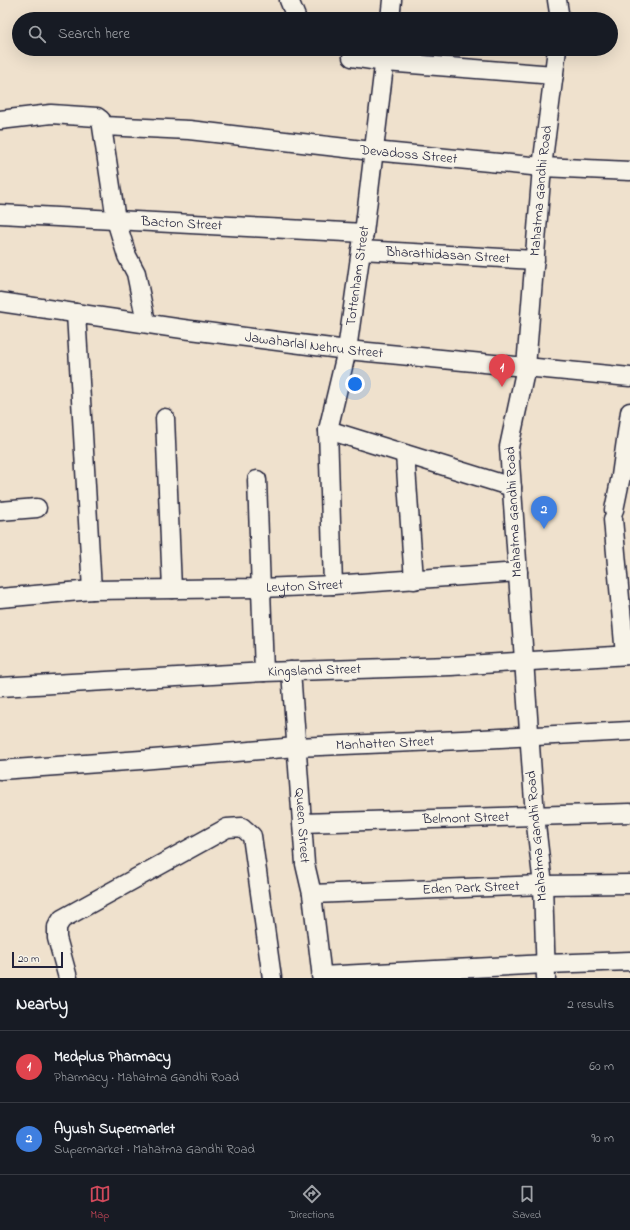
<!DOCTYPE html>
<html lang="en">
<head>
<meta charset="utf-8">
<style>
  body { margin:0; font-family:"Indie Flower",sans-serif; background:#242831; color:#f1f3f6 }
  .scale { position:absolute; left:12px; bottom:10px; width:51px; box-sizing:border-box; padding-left:4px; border:2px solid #22223b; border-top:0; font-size:11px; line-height:14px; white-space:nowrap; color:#22223b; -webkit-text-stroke:3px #f7f3e8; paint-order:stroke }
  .you { position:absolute; left:355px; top:384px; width:14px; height:14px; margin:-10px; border:3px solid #fff; border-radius:50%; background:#1a73e8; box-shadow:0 0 0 6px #1a73e833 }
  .badge { display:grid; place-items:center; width:26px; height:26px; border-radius:50%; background:#d1495b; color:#fff; font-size:13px; font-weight:700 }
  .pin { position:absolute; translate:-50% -33px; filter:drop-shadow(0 1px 2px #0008) }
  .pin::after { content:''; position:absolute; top:21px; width:14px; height:12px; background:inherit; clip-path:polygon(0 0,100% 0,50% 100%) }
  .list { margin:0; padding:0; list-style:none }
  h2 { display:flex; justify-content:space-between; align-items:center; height:52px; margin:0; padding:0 16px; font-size:17px }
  h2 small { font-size:13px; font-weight:400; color:#9ea1a6 }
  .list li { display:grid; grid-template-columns:26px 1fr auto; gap:12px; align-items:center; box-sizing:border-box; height:72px; padding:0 16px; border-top:1px solid #363941 }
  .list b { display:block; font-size:15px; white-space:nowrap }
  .list p { margin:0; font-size:13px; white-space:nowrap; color:#9ea1a6 }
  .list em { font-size:13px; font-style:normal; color:#9ea1a6 }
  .icon { flex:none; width:22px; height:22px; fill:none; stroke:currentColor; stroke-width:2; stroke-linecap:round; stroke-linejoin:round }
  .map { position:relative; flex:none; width:630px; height:978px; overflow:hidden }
  .search { position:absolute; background:#171b24; box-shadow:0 4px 16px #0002; left:12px; right:12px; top:12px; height:44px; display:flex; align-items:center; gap:10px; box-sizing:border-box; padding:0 14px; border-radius:22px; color:#9ea1a6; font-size:15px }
  .sheet { height:196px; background:#171b24 }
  nav { display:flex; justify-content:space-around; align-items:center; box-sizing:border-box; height:56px; border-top:1px solid #363941; background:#171b24; font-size:11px; color:#9ea1a6 }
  nav a { display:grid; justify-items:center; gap:2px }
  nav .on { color:#d1495b }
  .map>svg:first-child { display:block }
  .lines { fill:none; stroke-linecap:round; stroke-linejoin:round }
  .minor-casing { stroke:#22223b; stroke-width:21 }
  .minor { stroke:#f7f3e8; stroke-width:18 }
  .labels { text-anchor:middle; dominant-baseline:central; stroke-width:3; stroke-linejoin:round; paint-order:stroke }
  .street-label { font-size:14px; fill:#22223b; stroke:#f7f3e8 }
</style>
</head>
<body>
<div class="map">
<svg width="630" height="978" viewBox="0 0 630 978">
  <rect width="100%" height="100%" fill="#efe1cd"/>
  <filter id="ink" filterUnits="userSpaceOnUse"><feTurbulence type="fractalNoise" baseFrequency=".025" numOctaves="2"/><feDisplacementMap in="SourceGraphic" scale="8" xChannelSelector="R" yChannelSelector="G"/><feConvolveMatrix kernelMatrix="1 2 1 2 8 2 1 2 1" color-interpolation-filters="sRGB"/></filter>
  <g filter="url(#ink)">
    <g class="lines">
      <g class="minor-casing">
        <g id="minor">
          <polyline points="289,0 296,17"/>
          <polyline points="557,0 560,19"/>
          <polyline points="390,19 392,0"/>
          <polyline points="386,49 364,233 361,250 347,350 328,430 512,487"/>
          <polyline points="352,57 385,62 554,75"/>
          <polyline points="0,120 51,114 97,117 101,120 116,220 127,256 136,273 146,322"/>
          <path id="s1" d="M103,126l86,4 174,20 179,17 88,4"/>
          <path id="s2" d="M0,214l364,19"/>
          <path id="s3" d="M361,250l174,10"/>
          <path id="s4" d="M0,302l183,27 164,21 283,27"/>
          <polyline points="76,313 92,590"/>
          <polyline points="165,418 172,589"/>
          <polyline points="328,430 333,585"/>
          <polyline points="405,454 414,580"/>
          <polyline points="257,480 264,672"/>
          <polyline points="614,510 621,476 630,412"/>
          <polyline points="0,511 37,508"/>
          <polyline points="613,519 625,655"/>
          <path id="s5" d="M0,598l92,-8 169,-2 72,-3 185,-13"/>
          <path id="s6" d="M291,671l14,193 7,30 10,84"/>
          <path id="s7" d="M0,687l264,-15 187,-6 179,-11"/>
          <path id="s8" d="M0,770l141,-10 155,-13 166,-7 168,-9"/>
          <path id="s9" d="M302,823l328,-10"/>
          <path id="s10" d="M312,894l231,-9 87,-1"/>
          <polyline points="321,976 546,964 630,961"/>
          <polyline points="68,978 57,938 57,927 62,919 227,828 242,827 252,836 272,978"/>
          <path id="s11" d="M546,978l-3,-93 -8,-69 -26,-369 17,-80 16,-200 15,-118"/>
        </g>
      </g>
      <use href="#minor" class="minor"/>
    </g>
  </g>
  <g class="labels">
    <g class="street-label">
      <text stroke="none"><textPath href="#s1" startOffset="307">Devadoss Street</textPath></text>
      <text stroke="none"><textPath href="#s11" startOffset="791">Mahatma Gandhi Road</textPath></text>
      <text stroke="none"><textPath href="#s2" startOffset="182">Bacton Street</textPath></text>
      <text stroke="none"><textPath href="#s3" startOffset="87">Bharathidasan Street</textPath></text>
      <text transform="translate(358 276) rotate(-82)">Tottenham Street</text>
      <text stroke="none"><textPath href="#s4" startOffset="317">Jawaharlal Nehru Street</textPath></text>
      <text transform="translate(514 512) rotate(-93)">Mahatma Gandhi Road</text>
      <text stroke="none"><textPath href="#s5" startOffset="305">Leyton Street</textPath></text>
      <text stroke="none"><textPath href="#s7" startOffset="315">Kingsland Street</textPath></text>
      <text stroke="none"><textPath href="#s8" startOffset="386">Manhatten Street</textPath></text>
      <text stroke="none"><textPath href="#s9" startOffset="164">Belmont Street</textPath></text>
      <text stroke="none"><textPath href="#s6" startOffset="155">Queen Street</textPath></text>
      <text transform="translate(537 836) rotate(-95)">Mahatma Gandhi Road</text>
      <text stroke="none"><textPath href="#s10" startOffset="159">Eden Park Street</textPath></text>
    </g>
  </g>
</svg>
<div class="scale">20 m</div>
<div class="you"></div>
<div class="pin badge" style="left:502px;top:387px;background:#e0444e">1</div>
<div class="pin badge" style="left:544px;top:529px;background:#3f7fe0">2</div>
<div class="search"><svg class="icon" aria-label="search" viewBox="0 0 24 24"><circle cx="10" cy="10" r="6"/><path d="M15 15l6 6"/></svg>Search here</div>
</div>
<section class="sheet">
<h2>Nearby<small>2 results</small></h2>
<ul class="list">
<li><span class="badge" style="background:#e0444e">1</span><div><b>Medplus Pharmacy</b><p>Pharmacy · Mahatma Gandhi Road</p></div><em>60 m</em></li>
<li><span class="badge" style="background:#3f7fe0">2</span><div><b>Ayush Supermarlet</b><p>Supermarket · Mahatma Gandhi Road</p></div><em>90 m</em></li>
</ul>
</section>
<nav>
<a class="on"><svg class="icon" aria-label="map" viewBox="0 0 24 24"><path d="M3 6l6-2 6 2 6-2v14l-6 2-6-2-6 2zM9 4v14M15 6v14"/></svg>Map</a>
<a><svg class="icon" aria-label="directions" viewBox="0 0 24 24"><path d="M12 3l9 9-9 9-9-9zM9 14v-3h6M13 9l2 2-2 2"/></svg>Directions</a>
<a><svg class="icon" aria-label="saved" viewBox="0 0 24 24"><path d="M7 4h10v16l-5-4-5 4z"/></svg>Saved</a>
</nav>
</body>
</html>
